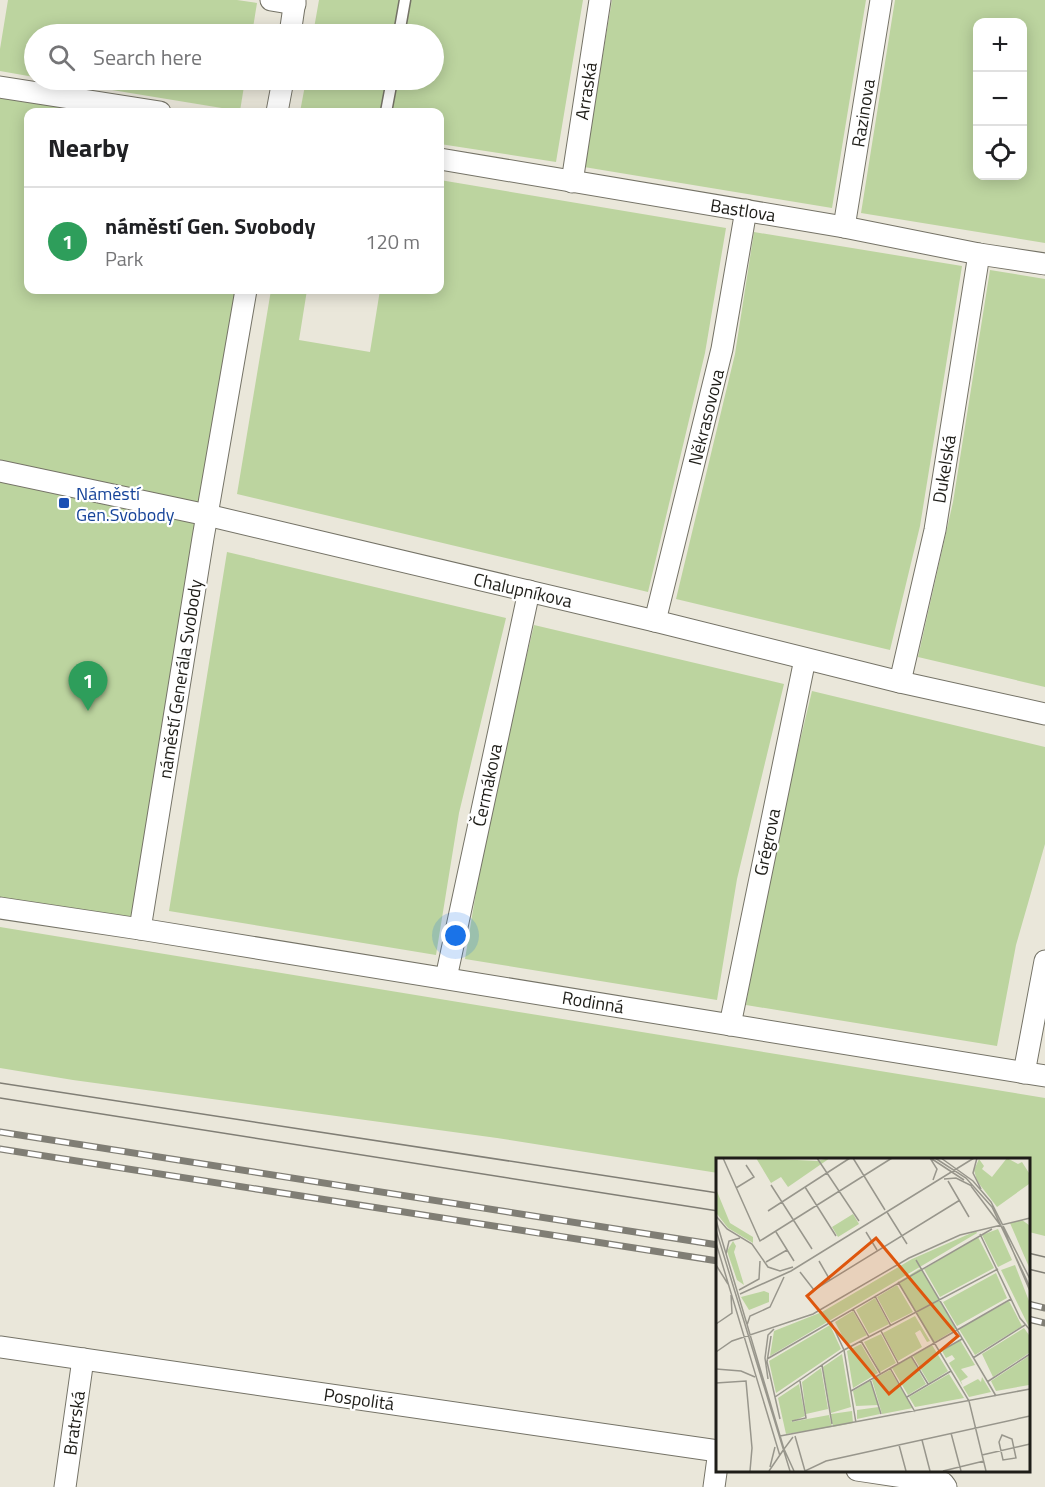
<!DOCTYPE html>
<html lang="en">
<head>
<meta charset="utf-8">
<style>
  body { margin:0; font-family:"Titillium Web",sans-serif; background:#f2f2f2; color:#202124 }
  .controls { position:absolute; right:18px; top:18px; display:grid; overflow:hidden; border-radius:12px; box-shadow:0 3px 15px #0003 }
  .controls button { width:54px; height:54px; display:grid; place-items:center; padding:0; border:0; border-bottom:2px solid #e0e0e0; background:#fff; color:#202124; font:30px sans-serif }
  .you { position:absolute; left:456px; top:936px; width:21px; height:21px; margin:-15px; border:4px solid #fff; border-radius:50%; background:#1a73e8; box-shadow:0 0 0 9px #1a73e833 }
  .badge { display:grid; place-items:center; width:39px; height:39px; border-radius:50%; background:#3445b7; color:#fff; font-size:20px; font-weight:700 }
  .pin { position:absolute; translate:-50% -50px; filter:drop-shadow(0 2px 3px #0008) }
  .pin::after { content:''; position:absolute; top:32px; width:21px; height:18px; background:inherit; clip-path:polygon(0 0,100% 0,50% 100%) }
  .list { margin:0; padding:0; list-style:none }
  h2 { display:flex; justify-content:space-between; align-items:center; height:78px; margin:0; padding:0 24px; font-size:26px }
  h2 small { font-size:20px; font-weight:400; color:#757577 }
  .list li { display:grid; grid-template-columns:39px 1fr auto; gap:18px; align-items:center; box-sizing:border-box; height:108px; padding:0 24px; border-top:2px solid #e0e0e0 }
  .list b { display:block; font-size:22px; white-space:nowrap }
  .list p { margin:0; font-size:20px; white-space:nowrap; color:#757577 }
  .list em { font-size:20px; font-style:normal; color:#757577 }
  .icon { flex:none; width:33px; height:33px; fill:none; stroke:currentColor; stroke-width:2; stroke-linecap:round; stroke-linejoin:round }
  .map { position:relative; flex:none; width:1045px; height:1487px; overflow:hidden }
  .search { position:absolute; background:#fff; box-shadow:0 3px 15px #0003; left:24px; top:24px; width:420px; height:66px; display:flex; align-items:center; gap:15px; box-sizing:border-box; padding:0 21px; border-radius:33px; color:#757577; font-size:22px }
  .panel { position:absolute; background:#fff; box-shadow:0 3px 15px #0003; left:24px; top:108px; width:420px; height:186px; border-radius:12px }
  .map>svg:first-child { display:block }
  .green { fill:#bcd49f; fill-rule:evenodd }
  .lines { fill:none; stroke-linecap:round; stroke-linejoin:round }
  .service-casing { stroke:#757367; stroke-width:13 }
  .minor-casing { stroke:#757367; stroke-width:23 }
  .service { stroke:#fff; stroke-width:10 }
  .minor { stroke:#fff; stroke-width:21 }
  .tram { stroke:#807e75; stroke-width:1.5 }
  .rail-casing { stroke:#807e75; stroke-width:7 }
  .rail { stroke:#fff; stroke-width:4.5; stroke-dasharray:14; stroke-linecap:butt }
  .transit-dot { fill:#1a4fb4; stroke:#fff; stroke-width:2 }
  .labels { text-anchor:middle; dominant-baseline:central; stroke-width:4.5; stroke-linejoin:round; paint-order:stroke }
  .street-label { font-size:18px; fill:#1e1d18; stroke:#fff }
  .transit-label { font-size:18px; fill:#164399; stroke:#fff; text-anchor:start }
  .inset-road { fill:none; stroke:#98968c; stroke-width:1.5 }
  .view { fill:#de560d; fill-opacity:0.15; stroke:#de560d; stroke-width:3 }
  .inset-edge { fill:none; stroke:#1e1d18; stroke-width:3 }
</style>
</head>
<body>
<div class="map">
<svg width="1045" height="1487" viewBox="0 0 1045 1487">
  <rect width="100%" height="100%" fill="#eae7da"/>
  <g class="green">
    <polygon points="8,0 237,0 257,3 252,34 34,34 34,77 0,71 0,49"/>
    <polygon points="319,0 583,0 556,162 440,144 440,112 300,112 306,80 434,80 434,34 313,34"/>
    <polygon points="612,0 866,0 832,208 584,167"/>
    <path d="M895,0h150v243l-184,-30zM978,22h44v154h-44z"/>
    <polygon points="51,80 245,80 240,111"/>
    <polygon points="0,87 160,112 28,112 28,290 247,290 140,929 0,908"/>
    <polygon points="440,180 726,228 705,353 648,592 237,494 271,290 307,290 299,340 370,352 380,290 440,290"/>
    <polygon points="754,232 962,266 920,526 890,650 676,599 735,354"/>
    <polygon points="990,270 1045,279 1045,687 918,657 953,502"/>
    <polygon points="227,552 506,618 459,813 436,955 169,911"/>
    <polygon points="534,625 784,684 737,879 717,1000 465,959 488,819"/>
    <polygon points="812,691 1045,747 1045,844 1016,945 997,1046 746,1005 765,886"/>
    <polygon points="0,927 1045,1098 1045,1236 1029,1232 1028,1160 718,1160 718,1173 497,1138 73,1080 0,1068"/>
  </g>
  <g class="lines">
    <g class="service-casing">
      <g id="service">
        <polyline points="399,34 405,0"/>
        <polyline points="386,112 392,80"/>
      </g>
    </g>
    <g class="minor-casing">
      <g id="minor">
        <polyline points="271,0 295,4"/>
        <polyline points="290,34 295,0"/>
        <polyline points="0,87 160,112"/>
        <polyline points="277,112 283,80"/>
        <polyline points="440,159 844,227 979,254 1045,264"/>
        <polyline points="572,182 600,0"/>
        <polyline points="844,227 881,0"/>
        <polyline points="0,471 207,515 655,621 900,682 1045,714"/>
        <polyline points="655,621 722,349 746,210"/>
        <polyline points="900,682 935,530 979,254"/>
        <polyline points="0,908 140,929 1045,1076"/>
        <polyline points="140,929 203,538 246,290"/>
        <polyline points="446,978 529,591"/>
        <polyline points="730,1025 805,659"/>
        <polyline points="1024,1073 1045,961"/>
        <polyline points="0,1347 718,1451"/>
        <polyline points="857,1470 943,1483 946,1487"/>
        <polyline points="65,1487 83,1359"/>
        <polyline points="714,1487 718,1458"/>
      </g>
    </g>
    <use href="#service" class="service"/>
    <use href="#minor" class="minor"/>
    <g class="tram">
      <polyline points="0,1083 718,1193"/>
      <polyline points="0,1098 718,1211"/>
      <polyline points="1028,1253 1045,1257"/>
      <polyline points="1028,1269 1045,1273"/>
    </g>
    <g class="rail-casing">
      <g id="rail">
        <polyline points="0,1132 718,1245"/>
        <polyline points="0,1149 718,1261"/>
        <polyline points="1028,1304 1045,1308"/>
        <polyline points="1028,1319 1045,1323"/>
      </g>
    </g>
    <use href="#rail" class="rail"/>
  </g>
  <rect class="transit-dot" x="58" y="497" width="12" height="12" rx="3"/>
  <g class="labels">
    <g class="street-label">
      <text transform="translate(586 91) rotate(-81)">Arraská</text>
      <text transform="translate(863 113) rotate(-81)">Razinova</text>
      <text transform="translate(743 210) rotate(9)">Bastlova</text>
      <text transform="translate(706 417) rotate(-76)">Někrasovova</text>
      <text transform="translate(944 469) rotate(-81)">Dukelská</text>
      <text transform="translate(523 590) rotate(13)">Chalupníkova</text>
      <text transform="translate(180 679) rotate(-81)">náměstí Generála Svobody</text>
      <text transform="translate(487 785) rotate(-78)">Čermákova</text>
      <text transform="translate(767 842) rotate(-78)">Grégrova</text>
      <text transform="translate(593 1002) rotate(9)">Rodinná</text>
      <text transform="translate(359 1399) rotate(8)">Pospolitá</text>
      <text transform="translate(74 1423) rotate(-82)">Bratrská</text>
    </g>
    <g class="transit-label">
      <text x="76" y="493">Náměstí<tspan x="76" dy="21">Gen.Svobody</tspan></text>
    </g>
  </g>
  <g transform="translate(716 1158)">
    <rect width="314" height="314" fill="#eae7da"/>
    <path d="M40,0l61,3 13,-3 -42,29 -7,-10 -10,6zM291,0l11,6 4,-2 7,11v11l-32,23 -20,-26 -3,-11 5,-11 5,7 -2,3 10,8zM0,31l14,34 23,14v6l-25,-15 -11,-14zM137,56l6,10 -21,13 -6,-10zM306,62l7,5v42l-19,-44zM282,71l14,31 -14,7 -16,-32zM260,73l1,2 -207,123 4,-25 48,-19 90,-53zM262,79l16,31 -54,29 -16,-28zM17,83l3,5 -2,6 10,33 -7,-5 -10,-29zM299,107l14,36v26l-28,-57zM205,110l35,61 -23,14 -35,-61zM280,115l11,25 -50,28 -14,-24zM181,127l16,27 -22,11 -14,-26zM48,133l5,2v9l-20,8 -8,-13zM159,140l14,26 -20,10 -13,-24zM293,143l13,25 -47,29 -16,-26zM137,153l14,24 -20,10 -12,-23zM199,158l15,25 -3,1 -7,-12 -5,3 7,14 -24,14 -15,-28zM114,167l11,24 -65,44 -7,-32zM308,170l5,7v18l-36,24 -11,-23zM165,176l15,29 -16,9 -16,-30zM244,182l15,25 -14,4 7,8 -7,4 2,5 -14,-23 6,-4 -3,-4 -6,3 -4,-7zM145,186l17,29 -25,15 -6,-37zM216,187l16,26 -19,12 -16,-27zM126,196l9,53 -20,6 -8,-46zM313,198v29l-33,6 -5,-10zM195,199l15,27 -18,11 -16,-27zM105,210l7,41 -22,5 -4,-32zM174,212l23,38 -31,6 -10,-34zM233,216l15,24 -49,9 -6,-10zM266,219l9,15 -22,5 -6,-10 15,-8 3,3zM154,223l8,24 -22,1 -3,-15zM83,226l6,32 -14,6 38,-7 3,12 -46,7 -8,-36zM163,249l1,7 -23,5v-9zM136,253l1,12 -20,4 -2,-13z" fill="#bcd49f"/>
    <path class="inset-road" d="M7,0l37,83 132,-83M101,0l42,63M137,0l32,52M214,0l7,11 -4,11M219,0l31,20 26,29 38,80M225,0l32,23 18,21 39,77M261,0l-4,15 8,16M216,1l32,21M228,21l12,-1 16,8M232,23l21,36M55,27l41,64M255,28l33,44 26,61M89,29l31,49M20,30l18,-11 -8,-12M52,53l82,-53M171,54l20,32M0,58l11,13 25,15 16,23 12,4 13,-4M0,62l68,229 -15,22M0,72l74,241M60,74l18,29M150,74l11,18M264,76l40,84 10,12M0,85l64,213M10,96l3,-13 11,-3M200,102l80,136M103,103l11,19M50,104l21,-12M0,107l12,19M84,114l14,18 146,-90M182,124l71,119 17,70M23,132l20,-11 1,-18M24,136l51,-23 183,-113M159,138l16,30M137,151l16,28M115,164l13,28 12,73M0,166l16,-11 -1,-18M31,167l3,-9 20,-9 14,-30M165,173l17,32M55,178l-4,26 13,57M145,183l19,32M0,194l16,-11 81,-27 96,-56 51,-23 70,-17M223,194l23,-13M195,198l17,28M257,200l52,-33M51,201l225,-130M106,207l10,59M174,210l25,44M0,211l25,2 14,6M52,221l-3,-21 3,-23 6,-6M154,221l11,35M271,224l43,-28M0,225l30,-2 6,67 -2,23M135,233l160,-92M59,239l69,-47 154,-81M191,239l44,-26M76,263l14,-3 -6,-37M235,275l10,38M286,277l10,4 4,19 -13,2 -4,-18zM64,278l250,-47M79,278l10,35 21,-10 204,-45M77,279l-9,12 10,22M206,282l8,31M183,287l7,26M266,297l48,-11M54,309l5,-20M227,313l41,-10"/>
    <path class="view" d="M160,80l82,98 -69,58 -82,-98z"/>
    <rect width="314" height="314" class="inset-edge"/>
  </g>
</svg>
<div class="controls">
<button>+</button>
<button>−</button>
<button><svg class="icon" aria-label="locate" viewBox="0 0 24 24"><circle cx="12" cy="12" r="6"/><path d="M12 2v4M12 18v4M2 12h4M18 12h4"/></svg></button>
</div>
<div class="you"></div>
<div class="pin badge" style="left:88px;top:711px;background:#2e9e5b">1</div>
<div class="search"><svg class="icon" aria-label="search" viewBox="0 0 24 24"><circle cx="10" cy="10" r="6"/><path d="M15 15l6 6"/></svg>Search here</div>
<section class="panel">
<h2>Nearby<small></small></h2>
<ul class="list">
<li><span class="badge" style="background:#2e9e5b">1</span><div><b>náměstí Gen. Svobody</b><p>Park</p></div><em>120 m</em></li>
</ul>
</section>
</div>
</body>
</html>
